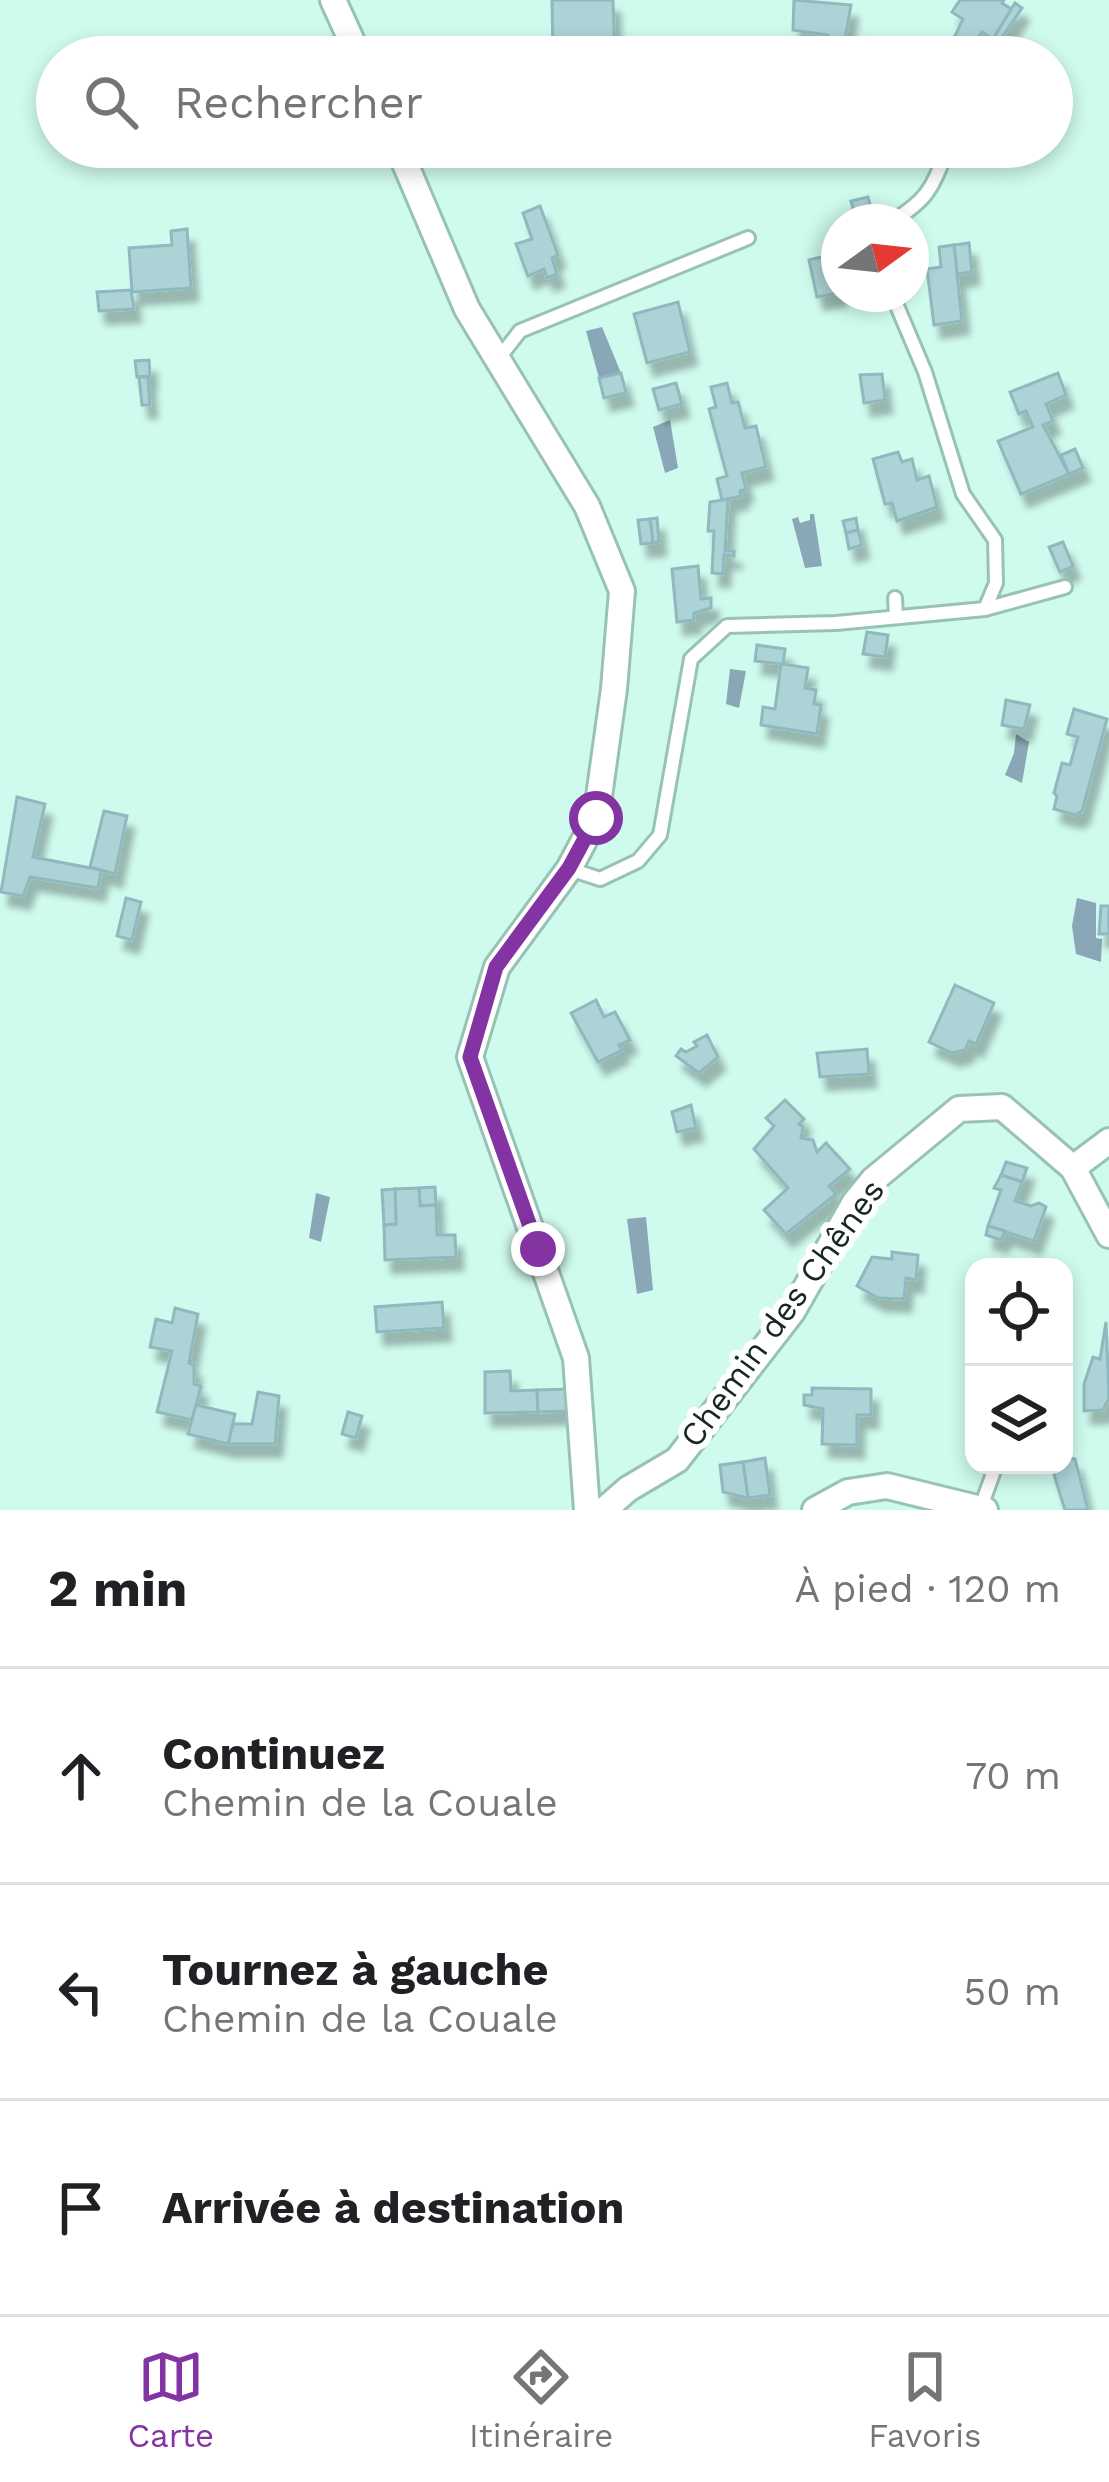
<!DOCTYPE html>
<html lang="fr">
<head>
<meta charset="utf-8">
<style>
  body { margin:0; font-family:"Work Sans",sans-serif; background:#f2f2f2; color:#202124 }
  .controls { position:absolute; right:36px; bottom:36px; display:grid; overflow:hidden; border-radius:24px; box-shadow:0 6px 18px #0003 }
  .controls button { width:108px; height:108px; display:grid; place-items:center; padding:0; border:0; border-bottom:3px solid #e0e0e0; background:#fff; color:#202124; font:60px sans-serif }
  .compass { position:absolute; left:821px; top:204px; width:108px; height:108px; border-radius:50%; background:#fff; box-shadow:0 6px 18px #0003; rotate:75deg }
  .stop { position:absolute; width:36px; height:36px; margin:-27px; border:9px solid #8433a3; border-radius:50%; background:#fff }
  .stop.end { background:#8433a3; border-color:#fff; box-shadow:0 3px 12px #0008 }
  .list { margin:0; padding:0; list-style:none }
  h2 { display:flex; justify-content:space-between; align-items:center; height:156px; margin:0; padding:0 48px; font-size:51px }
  h2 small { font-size:39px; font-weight:400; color:#757577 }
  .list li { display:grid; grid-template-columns:78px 1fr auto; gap:36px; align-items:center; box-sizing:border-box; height:216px; padding:0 48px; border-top:3px solid #e0e0e0 }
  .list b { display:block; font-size:45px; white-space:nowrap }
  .list p { margin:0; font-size:39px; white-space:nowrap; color:#757577 }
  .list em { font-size:39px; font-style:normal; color:#757577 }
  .icon { flex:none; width:66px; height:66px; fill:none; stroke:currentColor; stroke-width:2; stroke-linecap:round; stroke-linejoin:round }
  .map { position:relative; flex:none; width:1109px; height:1510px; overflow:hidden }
  .search { position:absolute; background:#fff; box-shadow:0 6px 18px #0003; left:36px; right:36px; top:36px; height:132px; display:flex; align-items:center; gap:30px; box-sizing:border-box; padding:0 42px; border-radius:66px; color:#757577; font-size:45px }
  .sheet { height:804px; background:#fff }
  nav { display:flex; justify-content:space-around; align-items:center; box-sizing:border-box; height:168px; border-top:3px solid #e0e0e0; background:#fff; font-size:33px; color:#757577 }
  nav a { display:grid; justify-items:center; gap:6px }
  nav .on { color:#8433a3 }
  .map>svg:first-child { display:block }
  .water { fill:#89a7b7 }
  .building { fill:#add3d7; stroke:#8eb9be; stroke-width:3; filter:url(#shadow) }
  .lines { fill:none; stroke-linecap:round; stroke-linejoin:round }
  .service-casing { stroke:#99c2b7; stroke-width:18 }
  .minor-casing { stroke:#99c2b7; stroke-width:30 }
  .service { stroke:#fff; stroke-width:12 }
  .minor { stroke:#fff; stroke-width:24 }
  .route { stroke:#8433a3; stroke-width:15 }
  .labels { text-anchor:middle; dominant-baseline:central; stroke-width:12; stroke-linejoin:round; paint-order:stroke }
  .street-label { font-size:33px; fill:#172723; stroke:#fff }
</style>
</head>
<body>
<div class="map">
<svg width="1109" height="1510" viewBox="0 0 1109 1510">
  <defs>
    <filter id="shadow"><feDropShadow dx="7" dy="13" stdDeviation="3" flood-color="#0004"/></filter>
  </defs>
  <rect width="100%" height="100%" fill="#cffaee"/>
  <g class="water">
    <polygon points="602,327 621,373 599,378 586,331"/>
    <polygon points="670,420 678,468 665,473 653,427"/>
    <polygon points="810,514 814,514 822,566 805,568 792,519 798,517 800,523 810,520"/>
    <polygon points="730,669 746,671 739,708 726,704"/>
    <polygon points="1016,734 1029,742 1022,783 1005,775 1014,753"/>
    <polygon points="1077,898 1096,903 1096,938 1102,939 1101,962 1076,954 1072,926"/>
    <polygon points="316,1193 330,1197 321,1242 309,1238"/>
    <polygon points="646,1217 653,1290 637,1294 627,1219"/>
  </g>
  <g class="building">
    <polygon points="552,0 613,0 615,57 553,57"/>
    <polygon points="794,0 851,5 844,45 828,42 828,35 793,30"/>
    <polygon points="960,0 1004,0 1002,3 1013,10 993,39 982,32 974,44 984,57 945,57 963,19 952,12"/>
    <polygon points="1015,3 1022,8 998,43 993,39"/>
    <polygon points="868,197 874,220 857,222 851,201"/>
    <polygon points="540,206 558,255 552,258 557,274 547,278 544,269 528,276 516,244 532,239 523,213"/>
    <polygon points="187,229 191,288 132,292 129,248 172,245 171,231"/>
    <polygon points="969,243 972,272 957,274 954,245"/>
    <polygon points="954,245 962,321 934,325 927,269 941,267 939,247"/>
    <polygon points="839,253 839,293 817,297 809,260"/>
    <polygon points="131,290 134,309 99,311 97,292"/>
    <polygon points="678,302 690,352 647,363 634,314"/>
    <polygon points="149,360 150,376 137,377 135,361"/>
    <polygon points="621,373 626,393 604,398 599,378"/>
    <polygon points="1058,373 1066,395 1046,404 1053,421 1043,425 1069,474 1021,494 998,441 1033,427 1026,411 1019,414 1010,392"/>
    <polygon points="882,374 885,400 864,403 860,375"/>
    <polygon points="139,377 148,377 150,405 142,405"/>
    <polygon points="676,383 682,404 659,410 653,389"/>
    <polygon points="727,383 732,403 738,402 745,428 756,426 766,467 742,473 746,489 740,491 741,496 722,500 717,479 727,476 709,409 716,407 711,387"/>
    <polygon points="1075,449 1083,468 1069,474 1061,455"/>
    <polygon points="898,452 902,462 912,459 917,480 929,476 937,507 897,521 892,503 885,504 873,459"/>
    <polygon points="728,499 725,551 734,551 734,556 724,555 723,574 712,573 714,531 708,531 710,502"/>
    <polygon points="657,518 659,542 653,543 650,519"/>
    <polygon points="856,518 858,530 846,533 843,521"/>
    <polygon points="650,519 653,543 641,544 638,520"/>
    <polygon points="858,530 862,545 849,549 846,533"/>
    <polygon points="1063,542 1073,566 1060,572 1049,547"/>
    <polygon points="698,566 701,599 711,598 711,608 694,613 694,620 677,622 672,569"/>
    <polygon points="867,632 888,635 885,657 863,654"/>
    <polygon points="757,645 785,649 783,664 808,668 805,688 816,690 814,704 821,705 817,734 761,725 763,707 775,709 781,664 755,661"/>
    <polygon points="1006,700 1030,705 1024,729 1002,725"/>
    <polygon points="1074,709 1107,719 1082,811 1075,815 1054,809 1057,796 1054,793 1062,763 1070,765 1078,737 1067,734"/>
    <polygon points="17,797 45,804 33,857 101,870 98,888 30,877 23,896 1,892"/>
    <polygon points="104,811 127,816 115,874 90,867"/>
    <polygon points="126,898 141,902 132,940 117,936"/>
    <polygon points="1101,906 1109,906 1109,934 1099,934"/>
    <polygon points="955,985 994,1003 976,1044 969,1041 965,1050 952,1053 929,1042"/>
    <polygon points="596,1000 604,1017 615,1012 630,1040 619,1045 622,1050 598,1062 571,1013"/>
    <polygon points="707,1035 718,1057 699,1073 676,1056 681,1049 686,1052 697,1046 694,1042"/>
    <polygon points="867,1049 869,1074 820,1077 817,1053"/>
    <polygon points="785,1100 804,1119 799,1124 803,1127 801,1138 813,1140 817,1152 826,1143 850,1169 829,1186 836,1194 786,1234 764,1210 788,1188 754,1149 774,1126 766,1118"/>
    <polygon points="691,1105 696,1128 677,1132 672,1112"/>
    <polygon points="1006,1162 1027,1168 1022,1182 1001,1175"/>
    <polygon points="1001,1175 1022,1182 1015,1201 1031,1206 1039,1203 1046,1207 1034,1241 988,1226 1001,1190 994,1188"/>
    <polygon points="435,1187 436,1205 420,1206 419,1188"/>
    <polygon points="419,1188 420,1206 436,1205 437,1235 455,1235 456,1257 385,1260 384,1225 396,1224 395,1189"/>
    <polygon points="395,1189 396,1224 384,1225 382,1190"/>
    <polygon points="988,1226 1005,1231 1001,1240 986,1235"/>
    <polygon points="892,1252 918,1255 916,1280 906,1278 904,1299 878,1298 857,1286 872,1257 892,1259"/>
    <polygon points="442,1302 444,1328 377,1332 375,1307"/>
    <polygon points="175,1308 198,1314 189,1363 194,1365 194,1384 201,1386 192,1420 157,1412 172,1351 150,1347 156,1319 172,1323"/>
    <polygon points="1106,1322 1109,1398 1103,1410 1084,1411 1084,1384 1093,1357 1100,1359"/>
    <polygon points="510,1371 511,1391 537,1390 538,1412 485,1413 485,1372"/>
    <polygon points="812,1388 871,1389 871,1415 857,1415 857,1445 822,1444 823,1409 804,1405 804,1395 812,1395"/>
    <polygon points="569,1389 569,1411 538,1412 537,1390"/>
    <polygon points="258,1392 279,1396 275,1444 228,1444 233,1424 252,1424"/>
    <polygon points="196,1405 235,1414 228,1444 188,1434"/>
    <polygon points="348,1412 362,1416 356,1438 342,1434"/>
    <polygon points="765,1458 770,1495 748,1498 743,1462"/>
    <polygon points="1064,1458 1075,1459 1088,1510 1065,1510 1051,1465 1064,1465"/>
    <polygon points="743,1462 748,1498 723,1492 720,1465"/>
  </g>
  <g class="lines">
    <g class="service-casing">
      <g id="service">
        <path d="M891,222c38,-23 41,-34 57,-75"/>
        <polyline points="892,294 925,372 963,494 995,540 996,583 985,609"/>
        <polyline points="499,358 520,331 748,238"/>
        <polyline points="895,598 896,617"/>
        <polyline points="570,869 600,879 638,861 660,835 691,659 727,626 836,623 985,609 1065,587"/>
        <polyline points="981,1507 996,1465"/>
      </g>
    </g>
    <g class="minor-casing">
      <g id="minor">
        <polyline points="333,0 359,57"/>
        <polyline points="398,147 467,309 587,506 622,591 614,689 596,818 569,869 497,967 470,1057 576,1358 587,1510"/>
        <polyline points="1073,1168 1109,1141"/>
        <polyline points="604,1510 628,1489 677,1460 792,1312 855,1202 873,1180 959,1109 1002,1107 1073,1168 1109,1235"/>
        <polyline points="815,1510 848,1492 887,1486 985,1510"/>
      </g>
    </g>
    <use href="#service" class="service"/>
    <use href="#minor" class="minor"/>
  </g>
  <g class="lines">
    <polyline class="route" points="538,1249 470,1057 496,967 569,868 596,818"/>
  </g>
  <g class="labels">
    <g class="street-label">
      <text transform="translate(782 1313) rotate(-54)">Chemin des Chênes</text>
    </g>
  </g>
</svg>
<div class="controls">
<button><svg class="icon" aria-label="locate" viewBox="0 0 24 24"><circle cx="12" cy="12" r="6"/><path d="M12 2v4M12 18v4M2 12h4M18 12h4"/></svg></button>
<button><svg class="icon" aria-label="layers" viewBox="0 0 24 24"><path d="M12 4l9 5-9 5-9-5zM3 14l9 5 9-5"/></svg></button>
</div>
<svg class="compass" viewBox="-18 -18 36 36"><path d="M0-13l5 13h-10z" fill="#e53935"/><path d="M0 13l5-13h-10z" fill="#757577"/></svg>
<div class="stop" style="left:596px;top:818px"></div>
<div class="stop end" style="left:538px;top:1249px"></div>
<div class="search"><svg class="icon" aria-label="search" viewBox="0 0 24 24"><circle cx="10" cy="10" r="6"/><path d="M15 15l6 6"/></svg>Rechercher</div>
</div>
<section class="sheet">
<h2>2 min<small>À pied · 120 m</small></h2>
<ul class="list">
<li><svg class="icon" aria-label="ahead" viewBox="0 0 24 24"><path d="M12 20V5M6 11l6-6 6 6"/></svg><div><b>Continuez</b><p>Chemin de la Couale</p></div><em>70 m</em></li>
<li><svg class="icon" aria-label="left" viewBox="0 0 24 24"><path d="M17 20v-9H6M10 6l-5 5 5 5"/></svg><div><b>Tournez à gauche</b><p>Chemin de la Couale</p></div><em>50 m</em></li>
<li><svg class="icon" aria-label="arrive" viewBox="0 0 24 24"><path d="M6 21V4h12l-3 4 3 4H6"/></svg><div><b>Arrivée à destination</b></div></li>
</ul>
</section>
<nav>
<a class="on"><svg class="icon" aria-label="map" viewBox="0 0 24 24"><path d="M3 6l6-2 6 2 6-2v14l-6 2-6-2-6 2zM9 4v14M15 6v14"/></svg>Carte</a>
<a><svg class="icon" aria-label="directions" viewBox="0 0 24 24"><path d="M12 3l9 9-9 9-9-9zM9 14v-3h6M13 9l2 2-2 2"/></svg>Itinéraire</a>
<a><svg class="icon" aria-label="saved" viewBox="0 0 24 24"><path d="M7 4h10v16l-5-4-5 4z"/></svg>Favoris</a>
</nav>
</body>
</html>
